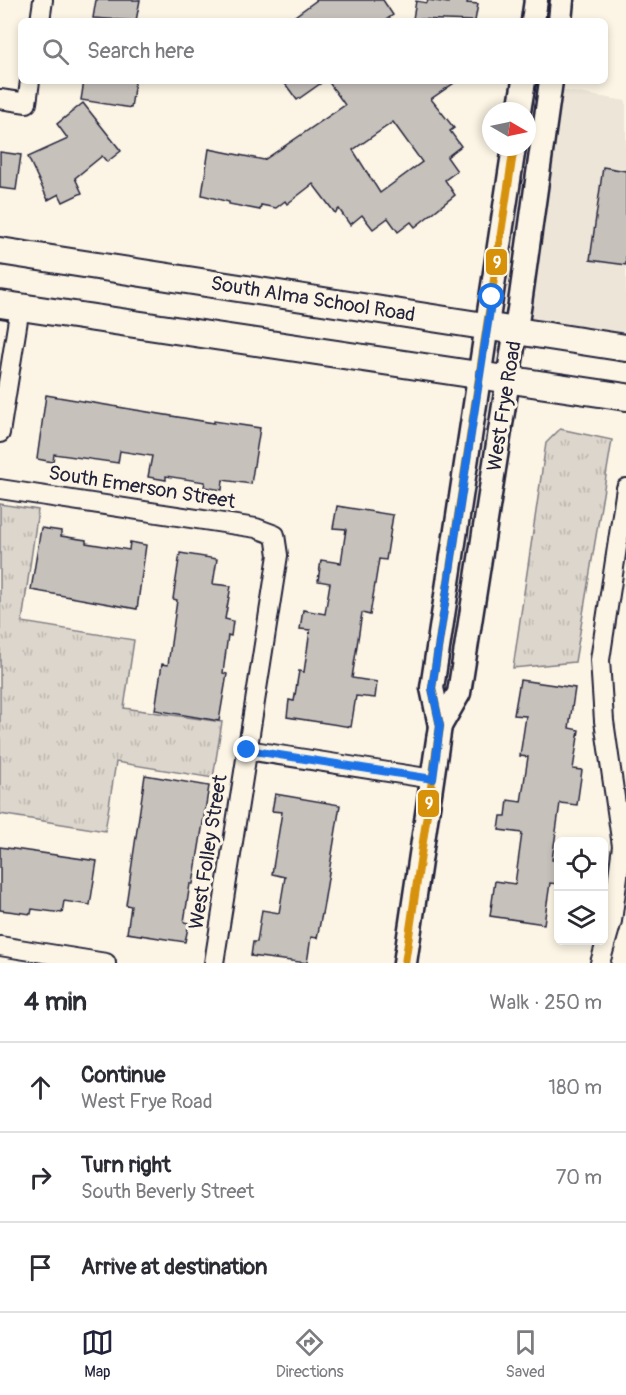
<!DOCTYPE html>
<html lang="en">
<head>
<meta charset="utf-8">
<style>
  body { margin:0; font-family:Pangolin,sans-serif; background:#f2f2f3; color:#2b2b33 }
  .controls { position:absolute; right:18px; bottom:18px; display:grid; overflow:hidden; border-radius:9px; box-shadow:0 3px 9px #0003 }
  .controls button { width:54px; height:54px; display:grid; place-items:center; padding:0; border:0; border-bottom:2px solid #e1e1e2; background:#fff; color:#2b2b33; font:30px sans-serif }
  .compass { position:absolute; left:482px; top:102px; width:54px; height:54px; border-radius:50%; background:#fff; box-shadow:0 3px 9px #0003; rotate:99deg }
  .stop { position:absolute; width:18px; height:18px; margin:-14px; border:4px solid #1a73e8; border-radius:50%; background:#fff }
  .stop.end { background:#1a73e8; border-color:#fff; box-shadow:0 2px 6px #0008 }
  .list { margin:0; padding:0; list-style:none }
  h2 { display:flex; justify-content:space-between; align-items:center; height:78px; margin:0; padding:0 24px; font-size:26px }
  h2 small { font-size:20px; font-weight:400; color:#7c7c81 }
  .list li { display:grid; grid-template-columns:39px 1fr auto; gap:18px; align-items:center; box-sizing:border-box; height:90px; padding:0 24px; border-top:2px solid #e1e1e2 }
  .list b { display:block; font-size:22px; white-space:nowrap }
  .list p { margin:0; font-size:20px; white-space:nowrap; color:#7c7c81 }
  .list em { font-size:20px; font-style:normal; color:#7c7c81 }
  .icon { flex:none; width:33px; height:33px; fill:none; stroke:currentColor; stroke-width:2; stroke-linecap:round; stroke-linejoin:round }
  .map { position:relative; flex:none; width:626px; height:963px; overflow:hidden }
  .search { position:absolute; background:#fff; box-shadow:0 3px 9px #0003; left:18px; right:18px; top:18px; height:66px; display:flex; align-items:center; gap:15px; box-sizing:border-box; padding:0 21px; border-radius:9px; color:#7c7c81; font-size:22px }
  .sheet { height:348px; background:#fff }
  nav { display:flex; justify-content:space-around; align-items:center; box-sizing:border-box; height:84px; border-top:2px solid #e1e1e2; background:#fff; font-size:16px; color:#7c7c81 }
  nav a { display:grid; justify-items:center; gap:3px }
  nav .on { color:#22223b }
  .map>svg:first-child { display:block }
  .built { fill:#ece5d8 }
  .park { fill:url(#park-tufts); stroke:#7f7c84; stroke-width:1.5 }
  .building { fill:#c6c1bb; stroke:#22223b; stroke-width:1.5; fill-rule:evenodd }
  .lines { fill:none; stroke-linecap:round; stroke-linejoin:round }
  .minor-casing { stroke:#22223b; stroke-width:22 }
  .tertiary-casing { stroke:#22223b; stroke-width:27 }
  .secondary-casing { stroke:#22223b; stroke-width:30 }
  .minor { stroke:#fcf5e5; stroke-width:18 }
  .tertiary { stroke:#fcf5e5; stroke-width:22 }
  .secondary { stroke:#fcf5e5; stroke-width:26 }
  .bus-1-casing { stroke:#fcf5e5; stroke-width:12 }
  .bus-1 { stroke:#d79209; stroke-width:8 }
  .route { stroke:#1a73e8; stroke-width:8 }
  .labels { text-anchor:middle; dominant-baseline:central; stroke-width:6; stroke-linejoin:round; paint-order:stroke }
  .street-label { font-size:20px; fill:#22223b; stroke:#fcf5e5 }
  .line-badge { stroke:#fcf5e5; stroke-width:2 }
  .badge-label { font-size:16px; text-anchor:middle; font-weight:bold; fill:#fff }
</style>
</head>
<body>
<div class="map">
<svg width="626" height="963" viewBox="0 0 626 963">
  <defs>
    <pattern id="park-tufts" width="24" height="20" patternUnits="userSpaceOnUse" patternTransform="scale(1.5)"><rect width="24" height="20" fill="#dcd6cc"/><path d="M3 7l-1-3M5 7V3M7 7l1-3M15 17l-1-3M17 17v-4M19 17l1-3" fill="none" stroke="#bcb7b0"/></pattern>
  </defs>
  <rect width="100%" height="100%" fill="#fcf5e5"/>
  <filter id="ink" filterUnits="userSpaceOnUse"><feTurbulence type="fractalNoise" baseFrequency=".0167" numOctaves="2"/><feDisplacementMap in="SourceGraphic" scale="12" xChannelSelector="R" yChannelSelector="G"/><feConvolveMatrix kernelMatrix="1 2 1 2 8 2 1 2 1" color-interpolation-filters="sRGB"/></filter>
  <g filter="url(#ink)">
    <polygon class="built" points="550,88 626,101 626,348 516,331"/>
    <g class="park">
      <polygon points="560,429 612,440 575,662 513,668 546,443"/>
      <polygon points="0,504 38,510 22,622 134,640 124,708 222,722 213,778 116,762 105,831 0,814"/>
    </g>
    <g class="building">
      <polygon points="96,0 140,0 136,21 93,18"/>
      <polygon points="317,0 383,0 393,15 384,21 288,21"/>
      <polygon points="428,0 448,3 448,0 468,0 467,3 478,4 475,21 413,19 416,1 427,3"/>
      <polygon points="84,81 135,81 131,108 81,100"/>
      <polygon points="283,81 324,81 297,100"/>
      <path d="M328,81h129l-26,18 23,29 -4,3 11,15 -14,11 10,14 -12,9 10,15 -40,32 -4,-5 -13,10 -10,-14 -15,11 -11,-14 -12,10 -11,-16 -4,4 -22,-29 -26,20 -2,-3 -9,7 -15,-3 -1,5 -31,-6v-2l-27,-7 7,-46 55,11 81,-55zM393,122l29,40 -42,31 -27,-43z"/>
      <polygon points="83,103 121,151 107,162 102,156 75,178 82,193 63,202 59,194 48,200 28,157 68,139 57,124"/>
      <polygon points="0,152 21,155 16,190 0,188"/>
      <polygon points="603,167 626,171 626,265 590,260"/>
      <polygon points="46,395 214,423 214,421 260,428 251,484 223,480 222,490 204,487 205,482 166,476 166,480 148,477 152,456 120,451 118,463 54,454 53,462 37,459"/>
      <polygon points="337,506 393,515 386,560 379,559 370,615 362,613 352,678 377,682 375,698 356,696 351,727 287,717 289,700 294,701 299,671 304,672 310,630 300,629 303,610 325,614 330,583 318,581 321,560 341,563 346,529 333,528"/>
      <polygon points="41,528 61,531 61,536 86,540 86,543 129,550 130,542 146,545 137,609 31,590"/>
      <polygon points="180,553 217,559 213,584 231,586 225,619 233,621 231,636 228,635 223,673 227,674 219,721 155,710 162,664 168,665 177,600 173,599"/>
      <polygon points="520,680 575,688 569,728 579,730 573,769 582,770 577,805 560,803 552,860 558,861 558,884 550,883 544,924 490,916 495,881 515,884 522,833 499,830 501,816 506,816 508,800 521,802 528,757 520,756 526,716 514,715"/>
      <polygon points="145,775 209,786 193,884 190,884 184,922 189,923 185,942 127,933 131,906 126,905"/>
      <polygon points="275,794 340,805 323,909 317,938 311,937 307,963 251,956 253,942 257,942 262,910 279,913 285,877 272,874 282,812 272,811"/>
      <polygon points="0,847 97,861 90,905 64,901 62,913 32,909 31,914 0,910"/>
    </g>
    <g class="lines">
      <g class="minor-casing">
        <g id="minor">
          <polyline points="40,21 43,0"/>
          <polyline points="0,99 27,103 30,81"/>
          <polyline points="0,433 20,307"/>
          <polyline points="0,489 256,528 275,535 278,555 214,963"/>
          <polyline points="247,750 433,779"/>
          <polyline points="0,946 106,963"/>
          <polyline points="600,963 612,921 622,846 604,721 600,660 626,488"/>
        </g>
      </g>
      <g class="tertiary-casing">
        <g id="tertiary">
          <polyline points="533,21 536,0"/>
          <polyline points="560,21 562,0"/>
          <polyline points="519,111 524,81"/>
          <polyline points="440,726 459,693 520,303 551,81"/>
          <polyline points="405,963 440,726 432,688 514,147"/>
        </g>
      </g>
      <g class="secondary-casing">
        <g id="secondary">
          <polyline points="0,251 626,348"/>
          <polyline points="0,304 626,397"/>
        </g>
      </g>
      <use href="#minor" class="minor"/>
      <use href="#tertiary" class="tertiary"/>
      <use href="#secondary" class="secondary"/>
      <g class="bus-1-casing">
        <polyline id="bus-1" points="405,963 440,726 432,688 514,147"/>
      </g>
      <use href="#bus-1" class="bus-1"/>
    </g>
  </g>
  <g class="lines" filter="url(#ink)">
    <polyline class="route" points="247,750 433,779 440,726 432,688 492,297"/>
  </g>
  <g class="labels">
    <g class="street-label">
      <text transform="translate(313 299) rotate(9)">South Alma School Road</text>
      <text transform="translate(504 406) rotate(-81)">West Frye Road</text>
      <text transform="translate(142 487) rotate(9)">South Emerson Street</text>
      <text transform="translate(208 852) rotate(-81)">West Folley Street</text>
    </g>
  </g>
  <g class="line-badge">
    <rect x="485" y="248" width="23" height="28" rx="6" fill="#d79209"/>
    <rect x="417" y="789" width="23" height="29" rx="6" fill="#d79209"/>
  </g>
  <g class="badge-label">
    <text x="497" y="268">9</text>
    <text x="429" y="809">9</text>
  </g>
</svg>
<div class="controls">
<button><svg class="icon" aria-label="locate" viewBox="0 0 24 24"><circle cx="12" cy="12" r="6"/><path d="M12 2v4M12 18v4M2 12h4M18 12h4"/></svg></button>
<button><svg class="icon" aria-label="layers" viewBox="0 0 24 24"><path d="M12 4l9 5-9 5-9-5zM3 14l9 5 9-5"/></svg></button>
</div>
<svg class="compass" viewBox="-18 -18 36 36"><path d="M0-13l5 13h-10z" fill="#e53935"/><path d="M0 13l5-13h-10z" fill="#7c7c81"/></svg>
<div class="stop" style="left:492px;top:297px"></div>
<div class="stop end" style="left:247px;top:750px"></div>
<div class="search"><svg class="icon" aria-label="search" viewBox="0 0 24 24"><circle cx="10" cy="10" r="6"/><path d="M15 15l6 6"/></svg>Search here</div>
</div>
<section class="sheet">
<h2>4 min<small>Walk · 250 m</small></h2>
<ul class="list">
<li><svg class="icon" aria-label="ahead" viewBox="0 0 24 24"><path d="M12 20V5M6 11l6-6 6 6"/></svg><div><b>Continue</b><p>West Frye Road</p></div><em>180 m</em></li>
<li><svg class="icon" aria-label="right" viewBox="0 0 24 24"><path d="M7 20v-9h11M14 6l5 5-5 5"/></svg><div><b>Turn right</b><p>South Beverly Street</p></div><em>70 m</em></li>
<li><svg class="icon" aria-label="arrive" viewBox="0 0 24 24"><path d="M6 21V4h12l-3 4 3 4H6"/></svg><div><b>Arrive at destination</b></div></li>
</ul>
</section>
<nav>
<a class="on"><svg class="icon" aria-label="map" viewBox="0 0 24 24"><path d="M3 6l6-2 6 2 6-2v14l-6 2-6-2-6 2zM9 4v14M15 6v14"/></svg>Map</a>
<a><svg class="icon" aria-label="directions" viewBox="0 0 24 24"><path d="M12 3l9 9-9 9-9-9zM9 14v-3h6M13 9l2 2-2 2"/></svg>Directions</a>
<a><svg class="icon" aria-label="saved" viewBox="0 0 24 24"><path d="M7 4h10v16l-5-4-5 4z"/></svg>Saved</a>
</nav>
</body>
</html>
